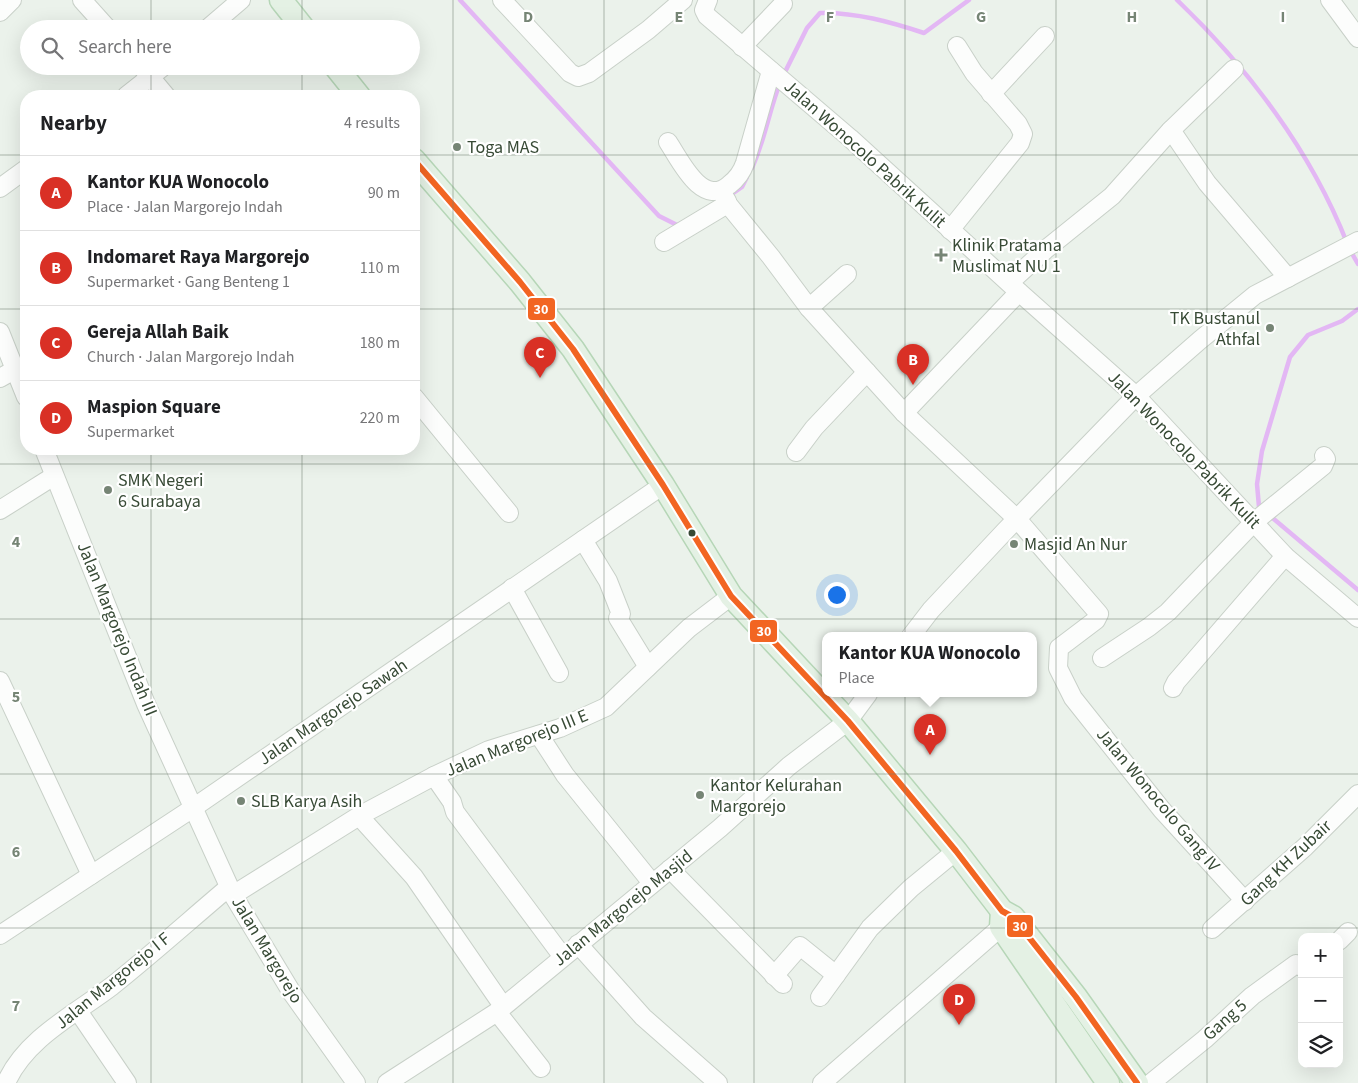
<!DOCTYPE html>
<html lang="en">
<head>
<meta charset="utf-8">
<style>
  body { margin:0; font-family:"Source Sans 3",sans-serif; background:#f6f6f6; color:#202124 }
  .controls { position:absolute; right:15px; bottom:15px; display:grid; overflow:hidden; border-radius:10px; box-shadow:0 5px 20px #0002 }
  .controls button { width:45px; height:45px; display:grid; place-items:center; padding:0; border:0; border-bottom:1px solid #e0e0e0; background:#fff; color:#202124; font:25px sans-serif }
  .you { position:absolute; left:836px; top:594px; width:18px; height:18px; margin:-12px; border:4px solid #fff; border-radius:50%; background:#1a73e8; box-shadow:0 0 0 8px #1a73e833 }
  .badge { display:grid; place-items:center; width:32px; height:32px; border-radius:50%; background:#d93025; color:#fff; font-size:16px; font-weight:700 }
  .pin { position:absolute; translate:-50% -41px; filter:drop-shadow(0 1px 2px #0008) }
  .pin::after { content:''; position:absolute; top:26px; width:18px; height:15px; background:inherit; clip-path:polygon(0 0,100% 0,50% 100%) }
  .popup { position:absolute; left:822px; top:632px; width:215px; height:65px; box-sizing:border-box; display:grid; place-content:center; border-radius:10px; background:#fff; filter:drop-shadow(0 1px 4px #0005); font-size:16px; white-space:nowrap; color:#757577 }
  .popup b { font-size:19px; color:#202124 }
  .popup::after { content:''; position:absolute; left:50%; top:100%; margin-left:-10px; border:10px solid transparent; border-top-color:#fff }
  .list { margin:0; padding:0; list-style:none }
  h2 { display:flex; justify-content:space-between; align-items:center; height:65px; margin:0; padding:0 20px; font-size:21px }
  h2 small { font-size:16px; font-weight:400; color:#757577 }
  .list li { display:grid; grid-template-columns:32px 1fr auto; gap:15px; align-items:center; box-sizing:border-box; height:75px; padding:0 20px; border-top:1px solid #e0e0e0 }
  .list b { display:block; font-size:19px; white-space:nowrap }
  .list p { margin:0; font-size:16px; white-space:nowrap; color:#757577 }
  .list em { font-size:16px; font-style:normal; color:#757577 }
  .icon { flex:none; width:28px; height:28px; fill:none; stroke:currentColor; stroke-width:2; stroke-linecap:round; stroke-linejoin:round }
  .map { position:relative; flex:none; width:1358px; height:1083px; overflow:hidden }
  .search { position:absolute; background:#fff; box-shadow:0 5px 20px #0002; left:20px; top:20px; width:400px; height:55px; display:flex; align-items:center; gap:12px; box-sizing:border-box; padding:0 18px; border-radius:28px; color:#757577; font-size:19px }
  .panel { position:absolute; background:#fff; box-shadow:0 5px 20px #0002; left:20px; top:90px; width:400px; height:365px; border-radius:20px }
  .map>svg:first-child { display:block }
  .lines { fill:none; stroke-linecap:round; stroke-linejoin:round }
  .stream { stroke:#e3b7f4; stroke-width:4.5 }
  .minor-casing { stroke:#c8d0c8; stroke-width:20 }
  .major-casing { stroke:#b6d6b7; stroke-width:25 }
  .minor { stroke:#fcfdfc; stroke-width:18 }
  .major { stroke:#e4f1e4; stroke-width:22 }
  .bus-1-casing { stroke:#fff; stroke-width:10 }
  .bus-1 { stroke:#f26522; stroke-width:6 }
  .grid { fill:none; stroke:#768575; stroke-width:1; stroke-opacity:0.55 }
  .poi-dot { fill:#768575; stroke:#fff; stroke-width:2 }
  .bus-dot { fill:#374a35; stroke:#fff; stroke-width:2 }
  .labels { text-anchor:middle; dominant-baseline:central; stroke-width:4.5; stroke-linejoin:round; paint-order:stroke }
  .poi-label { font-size:18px; fill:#374a35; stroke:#fff; text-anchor:start }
  .street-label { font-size:18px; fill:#374a35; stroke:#fff }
  .grid-label { font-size:16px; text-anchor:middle; font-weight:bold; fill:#768575; stroke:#fff; stroke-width:4.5; stroke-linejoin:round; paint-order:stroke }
  .line-badge { stroke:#fff; stroke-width:2 }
  .badge-label { font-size:14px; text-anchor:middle; font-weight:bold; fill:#fff }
</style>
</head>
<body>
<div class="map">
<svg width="1358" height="1083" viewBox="0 0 1358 1083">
  <rect width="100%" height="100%" fill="#ebf2eb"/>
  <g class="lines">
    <g class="stream">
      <polyline points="460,0 659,216 677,225 680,225"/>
      <path d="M1177,0c71,68 134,151 170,243"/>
      <path d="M783,76l24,-48 13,-15c35,-1 71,9 104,20l45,-33"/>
      <path d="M752,168c13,-28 17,-57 28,-85"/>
      <polyline points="729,196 742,187 747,177"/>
      <polyline points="1350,250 1358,264"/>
      <polyline points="1263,510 1259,507 1257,484 1262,451 1290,357 1308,335 1342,321 1358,309"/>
      <polyline points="1269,515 1358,590"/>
    </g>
    <g class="minor-casing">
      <g id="minor">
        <polyline points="82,0 108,29"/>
        <polyline points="502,0 570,73 578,77 589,73 648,30 683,0"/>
        <polyline points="708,0 704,10 707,16 850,138 1019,292 1136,396 1285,556 1358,618"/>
        <polyline points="1330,0 1358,38"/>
        <polyline points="0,12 12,0"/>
        <polyline points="207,29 241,0"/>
        <polyline points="742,47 783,4"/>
        <polyline points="141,66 166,96"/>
        <polyline points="991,94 1045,36"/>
        <polyline points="126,96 164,66"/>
        <polyline points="1171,130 1207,183 1288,278"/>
        <path d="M668,142c12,18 34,66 61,43 8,-6 13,-13 16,-22l26,-92"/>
        <polyline points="0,188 26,169"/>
        <polyline points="727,203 771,257 809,308 904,413 1017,519 1099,614 1096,620 1059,648 1058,668 1073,698 1162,810 1245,901"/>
        <polyline points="950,230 1020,143 1023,134 1018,124 974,73 957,46"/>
        <polyline points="664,242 724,206 727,201 722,193"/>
        <polyline points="1010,282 1045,250 1112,196 1170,131 1234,69"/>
        <polyline points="809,308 847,274"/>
        <polyline points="0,332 26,397"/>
        <polyline points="0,378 16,369"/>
        <polyline points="414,397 509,513"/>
        <polyline points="904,413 1019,292"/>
        <polyline points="44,449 146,704 233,895 292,993 356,1083"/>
        <polyline points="796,452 814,428 867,372"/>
        <polyline points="0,510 54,476"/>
        <polyline points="583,540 608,581 621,614"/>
        <polyline points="512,588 559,673"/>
        <polyline points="618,618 648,667"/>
        <polyline points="911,636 931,610 1005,531 1136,396 1200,340 1255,295 1358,241"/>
        <polyline points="1102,658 1149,627 1168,612 1254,522 1323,466 1326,459 1324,456"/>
        <polyline points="0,681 91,875"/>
        <polyline points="1173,688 1176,682 1285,556"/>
        <polyline points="539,735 565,775 652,883"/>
        <polyline points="434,776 452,802 455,812 563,957"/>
        <polyline points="359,816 414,877 503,1006"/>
        <polyline points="670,869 783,984"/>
        <polyline points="233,895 359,816 434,776 489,750 560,728 606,707 689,628 731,596"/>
        <polyline points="1212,929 1305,847 1358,794"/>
        <polyline points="0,935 193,808 663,485"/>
        <polyline points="1339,941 1348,932"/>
        <polyline points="578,944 643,1017 718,1083"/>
        <polyline points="774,976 800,946 836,975"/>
        <polyline points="820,997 870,928 911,888 956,851"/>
        <polyline points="78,1011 127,1083"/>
        <polyline points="497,1012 541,1068"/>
        <path d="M6,1083c19,-44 69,-69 106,-97 40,-32 78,-66 117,-99"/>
        <polyline points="387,1083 497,1012 720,828 789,766 848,721 868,694"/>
        <polyline points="822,1083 1001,927"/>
        <polyline points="1151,1083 1205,1039 1252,996 1296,964 1302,967"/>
      </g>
    </g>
    <g class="major-casing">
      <g id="major">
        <polyline points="281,0 304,29"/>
        <polyline points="335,66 359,96"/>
        <polyline points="414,160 520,282 573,349 663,485 731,596 848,721 956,851 1002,911 1013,917 1076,997 1137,1083"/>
        <polyline points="1002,911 1001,927 1108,1083"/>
      </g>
    </g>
    <use href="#minor" class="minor"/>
    <use href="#major" class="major"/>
    <g class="bus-1-casing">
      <polyline id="bus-1" points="414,160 520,282 573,349 663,485 731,596 848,721 956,851 1002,911 1013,917 1076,997 1137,1083"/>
    </g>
    <use href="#bus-1" class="bus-1"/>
  </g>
  <path class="grid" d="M151,0v29M302,0v29M453,0v1083M604,0v1083M754,0v1083M905,0v1083M1056,0v1083M1207,0v1083M151,66v30M302,66v30M0,155h26M414,155h944M0,309h26M414,309h944M151,449v634M302,449v634M0,464h1358M0,619h1358M0,774h1358M0,928h1358"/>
  <g class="poi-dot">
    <circle cx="457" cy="147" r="5"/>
    <path d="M938.5 247.5h5v5h5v5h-5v5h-5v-5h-5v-5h5z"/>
    <circle cx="1270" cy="328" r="5"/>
    <circle cx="108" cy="490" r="5"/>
    <circle cx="1014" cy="544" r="5"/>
    <circle cx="700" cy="795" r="5"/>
    <circle cx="241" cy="801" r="5"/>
  </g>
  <circle class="bus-dot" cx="692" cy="533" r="4.5"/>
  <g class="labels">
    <g class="poi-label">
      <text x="467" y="147">Toga MAS</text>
      <text x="952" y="245">Klinik Pratama<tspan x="952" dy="21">Muslimat NU 1</tspan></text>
      <text x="1260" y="318" text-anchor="end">TK Bustanul<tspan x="1260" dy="21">Athfal</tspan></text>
      <text x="118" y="480">SMK Negeri<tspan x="118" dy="21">6 Surabaya</tspan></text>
      <text x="1024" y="544">Masjid An Nur</text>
      <text x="710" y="785">Kantor Kelurahan<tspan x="710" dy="21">Margorejo</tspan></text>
      <text x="251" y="801">SLB Karya Asih</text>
    </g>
    <g class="street-label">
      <text transform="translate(865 154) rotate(42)">Jalan Wonocolo Pabrik Kulit</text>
      <text transform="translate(1184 450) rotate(46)">Jalan Wonocolo Pabrik Kulit</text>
      <text transform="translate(117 629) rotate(68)">Jalan Margorejo Indah III</text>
      <text transform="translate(333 712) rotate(-34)">Jalan Margorejo Sawah</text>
      <text transform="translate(517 743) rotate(-22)">Jalan Margorejo III E</text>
      <text transform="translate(1158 800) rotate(50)">Jalan Wonocolo Gang IV</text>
      <text transform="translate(1286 863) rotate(-43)">Gang KH Zubair</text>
      <text transform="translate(623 908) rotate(-39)">Jalan Margorejo Masjid</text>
      <text transform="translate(267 950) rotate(59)">Jalan Margorejo</text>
      <text transform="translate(113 981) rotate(-39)">Jalan Margorejo I F</text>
      <text transform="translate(1225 1020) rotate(-42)">Gang 5</text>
    </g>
  </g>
  <g class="grid-label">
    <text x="528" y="22">D</text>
    <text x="679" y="22">E</text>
    <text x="830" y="22">F</text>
    <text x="981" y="22">G</text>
    <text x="1132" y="22">H</text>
    <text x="1283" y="22">I</text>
    <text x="16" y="547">4</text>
    <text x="16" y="702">5</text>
    <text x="16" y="857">6</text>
    <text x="16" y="1011">7</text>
  </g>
  <g class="line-badge">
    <rect x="527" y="297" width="29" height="24" rx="5" fill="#f26522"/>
    <rect x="749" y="619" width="29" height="24" rx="5" fill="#f26522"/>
    <rect x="1006" y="914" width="28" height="24" rx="5" fill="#f26522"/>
  </g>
  <g class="badge-label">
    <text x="541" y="314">30</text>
    <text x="764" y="636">30</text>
    <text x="1020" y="931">30</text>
  </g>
</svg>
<div class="controls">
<button>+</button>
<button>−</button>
<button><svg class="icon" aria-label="layers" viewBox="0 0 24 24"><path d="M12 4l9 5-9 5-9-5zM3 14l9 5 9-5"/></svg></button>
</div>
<div class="you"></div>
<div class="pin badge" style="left:930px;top:755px">A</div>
<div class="popup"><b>Kantor KUA Wonocolo</b>Place</div>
<div class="pin badge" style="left:913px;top:385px">B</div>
<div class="pin badge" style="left:540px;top:378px">C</div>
<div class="pin badge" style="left:959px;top:1025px">D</div>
<div class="search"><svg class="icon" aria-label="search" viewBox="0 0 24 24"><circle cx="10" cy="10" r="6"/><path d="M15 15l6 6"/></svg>Search here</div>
<section class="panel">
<h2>Nearby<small>4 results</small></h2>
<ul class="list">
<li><span class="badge">A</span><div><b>Kantor KUA Wonocolo</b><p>Place · Jalan Margorejo Indah</p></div><em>90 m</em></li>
<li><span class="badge">B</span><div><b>Indomaret Raya Margorejo</b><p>Supermarket · Gang Benteng 1</p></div><em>110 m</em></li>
<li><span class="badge">C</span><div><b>Gereja Allah Baik</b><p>Church · Jalan Margorejo Indah</p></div><em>180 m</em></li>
<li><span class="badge">D</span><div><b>Maspion Square</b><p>Supermarket</p></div><em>220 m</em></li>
</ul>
</section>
</div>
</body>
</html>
